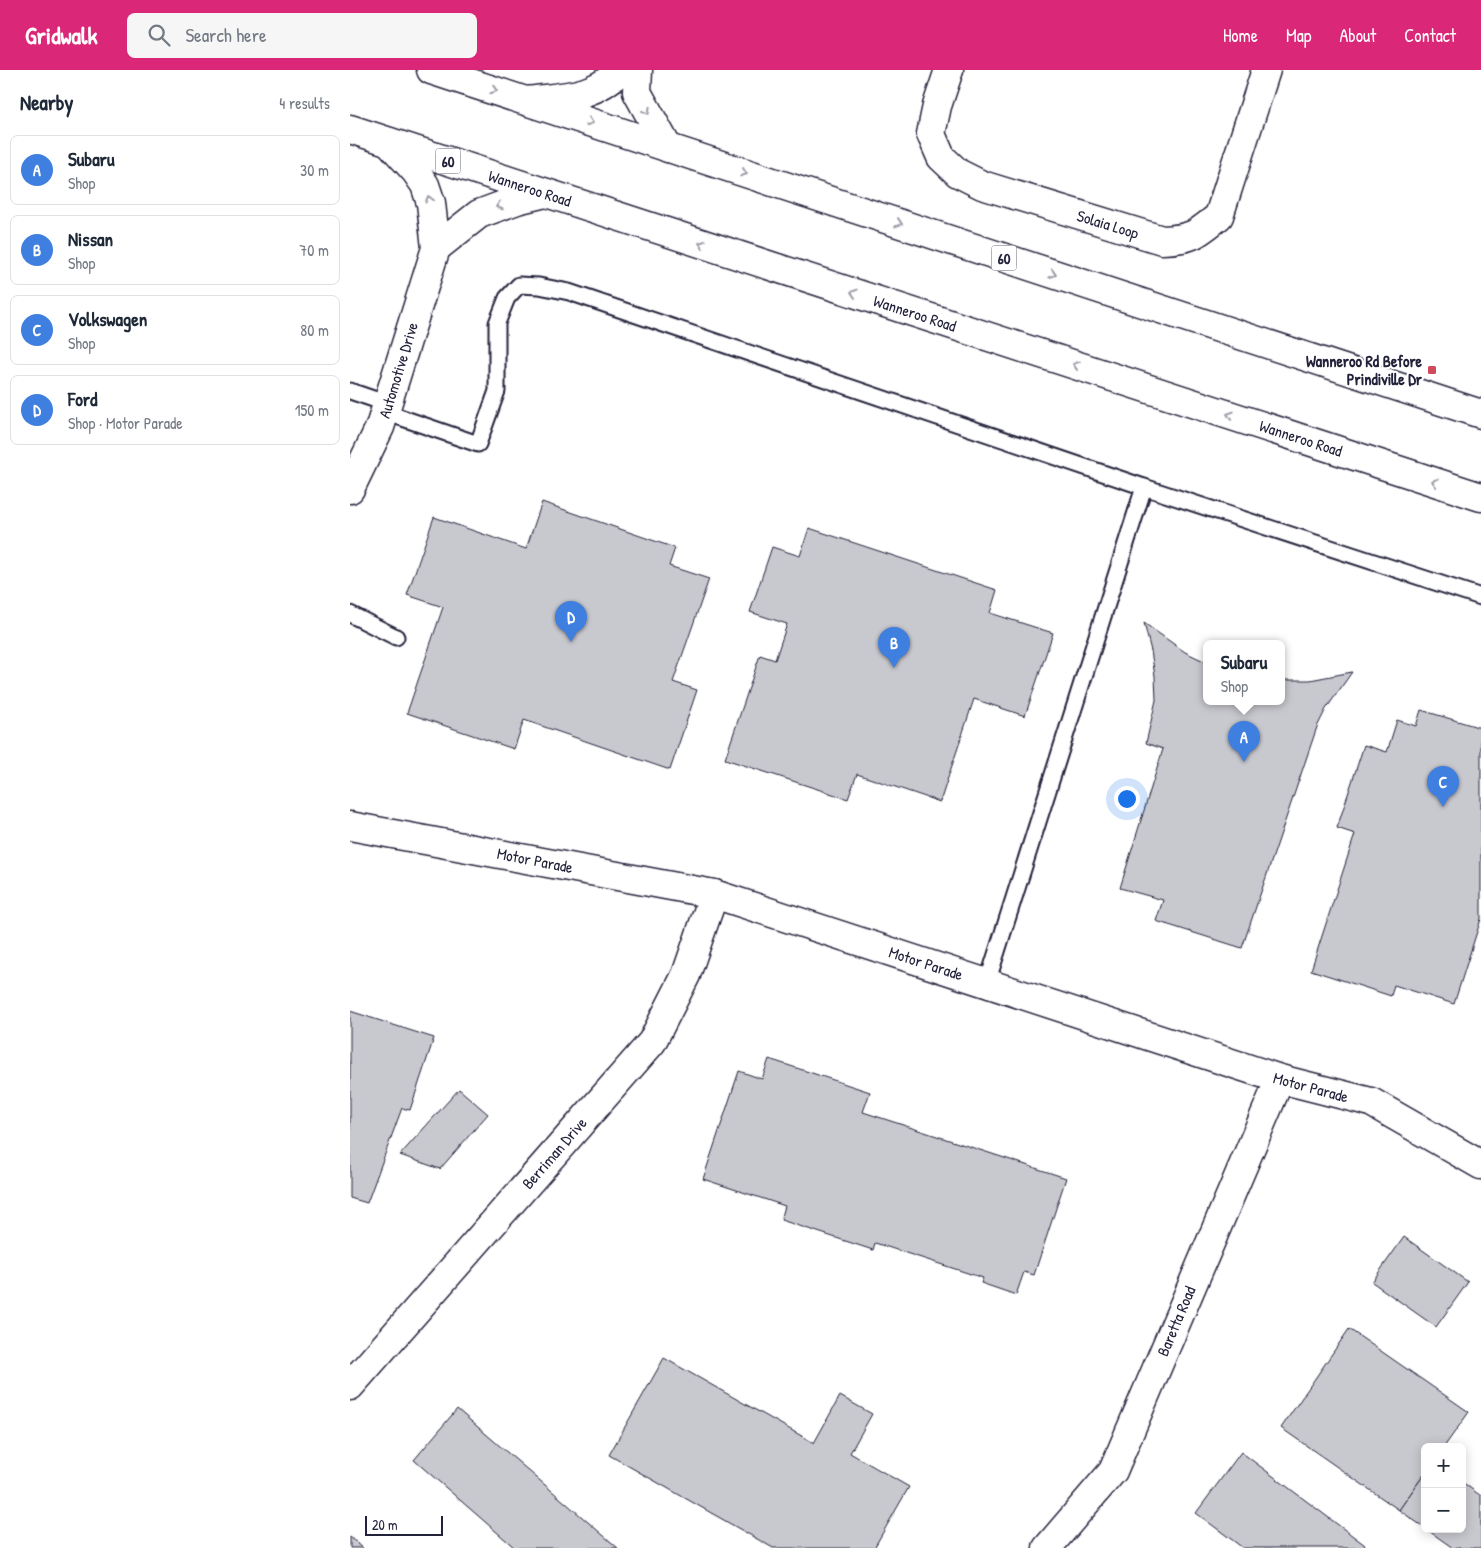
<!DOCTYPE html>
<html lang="en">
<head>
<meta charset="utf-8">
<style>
  body { margin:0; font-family:"Patrick Hand",sans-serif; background:#f6f6f7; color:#1f2937 }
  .controls { position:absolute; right:15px; bottom:15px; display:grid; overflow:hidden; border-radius:8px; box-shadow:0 2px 12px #0003 }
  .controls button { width:45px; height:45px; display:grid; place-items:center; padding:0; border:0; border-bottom:1px solid #e0e1e3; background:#fff; color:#1f2937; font:25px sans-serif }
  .scale { position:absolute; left:15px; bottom:12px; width:78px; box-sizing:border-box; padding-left:5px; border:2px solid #22223b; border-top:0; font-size:14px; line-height:18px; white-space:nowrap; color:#22223b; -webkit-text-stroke:4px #fff; paint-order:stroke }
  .you { position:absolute; left:776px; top:728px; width:18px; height:18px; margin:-12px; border:4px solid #fff; border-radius:50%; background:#1a73e8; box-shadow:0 0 0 8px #1a73e833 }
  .badge { display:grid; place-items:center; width:32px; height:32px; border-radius:50%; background:#db2777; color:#fff; font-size:16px; font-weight:700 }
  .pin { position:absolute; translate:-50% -41px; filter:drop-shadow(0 1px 2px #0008) }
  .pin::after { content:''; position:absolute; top:26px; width:18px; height:15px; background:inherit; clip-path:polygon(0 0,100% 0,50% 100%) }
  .popup { position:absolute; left:853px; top:570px; width:82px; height:65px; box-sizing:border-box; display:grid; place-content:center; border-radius:8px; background:#fff; filter:drop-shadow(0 1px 4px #0005); font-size:16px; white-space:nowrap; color:#747a83 }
  .popup b { font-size:19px; color:#1f2937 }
  .popup::after { content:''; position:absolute; left:50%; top:100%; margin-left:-10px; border:10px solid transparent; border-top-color:#fff }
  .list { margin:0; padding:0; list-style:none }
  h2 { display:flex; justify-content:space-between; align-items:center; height:65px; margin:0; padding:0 20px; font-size:21px }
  h2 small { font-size:16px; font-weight:400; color:#747a83 }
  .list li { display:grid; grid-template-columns:32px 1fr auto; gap:15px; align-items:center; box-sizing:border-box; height:70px; margin:0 10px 10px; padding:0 10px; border:1px solid #e0e1e3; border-radius:8px }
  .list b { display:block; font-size:19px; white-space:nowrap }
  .list p { margin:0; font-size:16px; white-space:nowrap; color:#747a83 }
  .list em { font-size:16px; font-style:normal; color:#747a83 }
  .icon { flex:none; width:28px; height:28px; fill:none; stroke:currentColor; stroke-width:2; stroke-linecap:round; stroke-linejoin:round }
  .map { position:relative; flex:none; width:1131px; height:1478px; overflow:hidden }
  header { display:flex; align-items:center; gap:30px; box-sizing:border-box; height:70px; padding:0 25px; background:#db2777; color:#fff }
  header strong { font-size:24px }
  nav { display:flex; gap:28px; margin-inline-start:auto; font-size:18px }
  .search { width:350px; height:45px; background:#f6f6f7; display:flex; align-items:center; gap:12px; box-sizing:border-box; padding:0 18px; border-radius:8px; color:#747a83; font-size:19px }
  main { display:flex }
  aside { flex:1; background:#fff }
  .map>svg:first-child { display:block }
  .building { fill:#c8c8cf; stroke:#22223b }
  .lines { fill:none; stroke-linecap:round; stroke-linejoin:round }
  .lane-casing { stroke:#22223b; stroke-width:19 }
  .street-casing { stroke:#22223b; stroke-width:31 }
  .highway-casing { stroke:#22223b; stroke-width:31 }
  .lane { stroke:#fff; stroke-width:15 }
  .street { stroke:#fff; stroke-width:28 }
  .highway { stroke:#fff; stroke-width:28 }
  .oneway { stroke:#9c9ca7 }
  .poi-dot { fill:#d1495b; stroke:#fff; stroke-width:2 }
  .labels { text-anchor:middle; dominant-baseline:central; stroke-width:4; stroke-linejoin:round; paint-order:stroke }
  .shield { fill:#fff; stroke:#646476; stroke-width:1 }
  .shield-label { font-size:15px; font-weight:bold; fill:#22223b }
  .street-label { font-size:16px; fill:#22223b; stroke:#fff }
  .poi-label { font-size:16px; font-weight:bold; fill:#22223b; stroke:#fff; text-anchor:end }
</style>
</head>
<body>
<header>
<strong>Gridwalk</strong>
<div class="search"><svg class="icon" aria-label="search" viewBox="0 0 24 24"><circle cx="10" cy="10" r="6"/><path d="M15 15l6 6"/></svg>Search here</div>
<nav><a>Home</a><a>Map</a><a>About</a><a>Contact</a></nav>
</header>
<main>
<aside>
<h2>Nearby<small>4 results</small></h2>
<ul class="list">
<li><span class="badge" style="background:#3f7fe0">A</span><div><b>Subaru</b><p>Shop</p></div><em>30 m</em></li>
<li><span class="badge" style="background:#3f7fe0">B</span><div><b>Nissan</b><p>Shop</p></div><em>70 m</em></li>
<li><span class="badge" style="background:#3f7fe0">C</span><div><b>Volkswagen</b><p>Shop</p></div><em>80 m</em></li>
<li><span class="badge" style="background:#3f7fe0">D</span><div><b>Ford</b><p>Shop · Motor Parade</p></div><em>150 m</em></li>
</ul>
</aside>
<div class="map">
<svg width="1131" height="1478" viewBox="0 0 1131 1478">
  <rect width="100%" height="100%" fill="#fff"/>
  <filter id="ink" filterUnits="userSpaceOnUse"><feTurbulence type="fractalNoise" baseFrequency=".02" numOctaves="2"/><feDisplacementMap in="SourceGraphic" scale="10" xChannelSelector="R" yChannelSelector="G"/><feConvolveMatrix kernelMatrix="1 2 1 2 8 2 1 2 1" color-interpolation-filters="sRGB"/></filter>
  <g filter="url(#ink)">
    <g class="building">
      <polygon points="192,432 325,478 319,496 359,509 323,612 347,620 320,700 174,650 164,679 57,643 93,537 57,525 84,447 176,479"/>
      <polygon points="459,458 647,520 640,543 703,563 675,646 624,629 590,732 507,704 498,729 375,689 410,585 425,590 437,554 400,542 422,477 450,486"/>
      <polygon points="794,553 835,582 856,592 856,631 932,631 932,610 960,610 1002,602 976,639 967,657 892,878 806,851 813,830 770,818 813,679 796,673 806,630 805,606 801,581"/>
      <polygon points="1071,640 1131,658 1131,849 1104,934 1044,915 1041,926 961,900 1005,764 987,758 1014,675 1037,682 1047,650 1066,656"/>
      <polygon points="0,941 84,968 60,1040 52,1038 17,1133 0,1128"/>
      <polygon points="419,989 520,1022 513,1042 716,1108 684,1205 674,1202 666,1225 631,1213 633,1208 525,1173 523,1180 431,1150 435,1136 353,1109 389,1001 412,1009"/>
      <polygon points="109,1019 138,1044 90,1099 50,1085"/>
      <polygon points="1054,1167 1118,1212 1086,1257 1022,1212"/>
      <polygon points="999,1259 1119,1342 1094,1377 1075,1377 1075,1403 1049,1440 931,1358"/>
      <polygon points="314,1288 464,1373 490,1326 522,1344 500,1383 559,1417 524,1478 423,1478 259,1385"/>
      <polygon points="107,1339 268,1478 165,1478 64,1390"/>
      <polygon points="891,1382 1015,1475 1013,1478 893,1478 846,1443"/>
      <polygon points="1075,1403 1075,1458 1049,1440"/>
      <polygon points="1112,1412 1131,1426 1131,1478 1103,1478 1076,1459 1112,1459"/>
      <polygon points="0,1467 13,1478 0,1478"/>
    </g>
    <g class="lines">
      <g class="lane-casing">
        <g id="lane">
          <polyline points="0,321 38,334"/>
          <polyline points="35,342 128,374 147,321 147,253 157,228 169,215 189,216 219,222 794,417"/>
          <polyline points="0,544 46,567"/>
          <polyline points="637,913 794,417 1131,527"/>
        </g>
      </g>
      <g class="street-casing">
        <g id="street">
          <polyline points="288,0 287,22 318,78"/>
          <path d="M599,0l-12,36 -6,28 10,23 17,16 24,12 180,55c29,-1 34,-5 57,-24l47,-146"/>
          <path d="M177,31c39,-5 65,-3 94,-31"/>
          <polyline points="86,178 129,144 167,130 196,123"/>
          <polyline points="0,419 30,357 86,178 81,133 75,115 66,102 39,72"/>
          <polyline points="0,756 364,824 930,1009 1021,1032 1131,1095"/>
          <polyline points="0,1316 302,972 336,905 364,824"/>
          <polyline points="697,1478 763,1401 930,1009"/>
        </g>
      </g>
      <g class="highway-casing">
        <g id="highway">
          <polyline points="81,0 1131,344"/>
          <polyline points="0,59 1131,427"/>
        </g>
      </g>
      <use href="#lane" class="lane"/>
      <use href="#street" class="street"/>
      <use href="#highway" class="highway"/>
    </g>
    <defs><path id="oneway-chevron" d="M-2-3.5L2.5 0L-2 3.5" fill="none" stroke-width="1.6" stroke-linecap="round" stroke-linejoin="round" transform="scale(1.25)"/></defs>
    <g class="oneway">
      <use href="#oneway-chevron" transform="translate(144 20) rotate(18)"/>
      <use href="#oneway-chevron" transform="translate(297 41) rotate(61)"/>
      <use href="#oneway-chevron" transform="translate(240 52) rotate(19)"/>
      <use href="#oneway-chevron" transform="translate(394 103) rotate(18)"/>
      <use href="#oneway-chevron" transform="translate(79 129) rotate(-105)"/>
      <use href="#oneway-chevron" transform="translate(149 136) rotate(160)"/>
      <use href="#oneway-chevron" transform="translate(549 153) rotate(18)"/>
      <use href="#oneway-chevron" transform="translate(352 174) rotate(-162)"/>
      <use href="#oneway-chevron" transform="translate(703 204) rotate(18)"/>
      <use href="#oneway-chevron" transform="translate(504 223) rotate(-162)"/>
      <use href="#oneway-chevron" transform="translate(726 295) rotate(-162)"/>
      <use href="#oneway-chevron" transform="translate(880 345) rotate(-162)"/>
      <use href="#oneway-chevron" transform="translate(1085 412) rotate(-162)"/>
    </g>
  </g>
  <rect class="poi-dot" x="1077" y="295" width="10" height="10" rx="2.5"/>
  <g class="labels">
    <g class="shield">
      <rect x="85.5" y="78.5" width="25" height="25" rx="4"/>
      <rect x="641.5" y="175.5" width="25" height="25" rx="4"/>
    </g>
    <g class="shield-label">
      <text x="98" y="91">60</text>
      <text x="654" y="188">60</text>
    </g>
    <g class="street-label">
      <text transform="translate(180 118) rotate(18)">Wanneroo Road</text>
      <text transform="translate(758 154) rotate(17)">Solaia Loop</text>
      <text transform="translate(565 243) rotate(18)">Wanneroo Road</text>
      <text transform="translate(48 300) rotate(-73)">Automotive Drive</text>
      <text transform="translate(951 368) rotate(18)">Wanneroo Road</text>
      <text transform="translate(185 790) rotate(11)">Motor Parade</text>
      <text transform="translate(576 893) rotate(18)">Motor Parade</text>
      <text transform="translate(961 1017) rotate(15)">Motor Parade</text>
      <text transform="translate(204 1083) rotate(-49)">Berriman Drive</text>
      <text transform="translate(826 1251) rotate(-67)">Baretta Road</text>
    </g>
    <g class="poi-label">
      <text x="1072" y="291">Wanneroo Rd Before<tspan x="1072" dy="18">Prindiville Dr</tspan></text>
    </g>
  </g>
</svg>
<div class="controls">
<button>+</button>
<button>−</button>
</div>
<div class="scale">20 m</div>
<div class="you"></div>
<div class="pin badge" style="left:894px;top:692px;background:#3f7fe0">A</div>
<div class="popup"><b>Subaru</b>Shop</div>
<div class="pin badge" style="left:544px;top:598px;background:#3f7fe0">B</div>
<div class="pin badge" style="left:1093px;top:737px;background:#3f7fe0">C</div>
<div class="pin badge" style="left:221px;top:572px;background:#3f7fe0">D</div>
</div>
</main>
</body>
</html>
